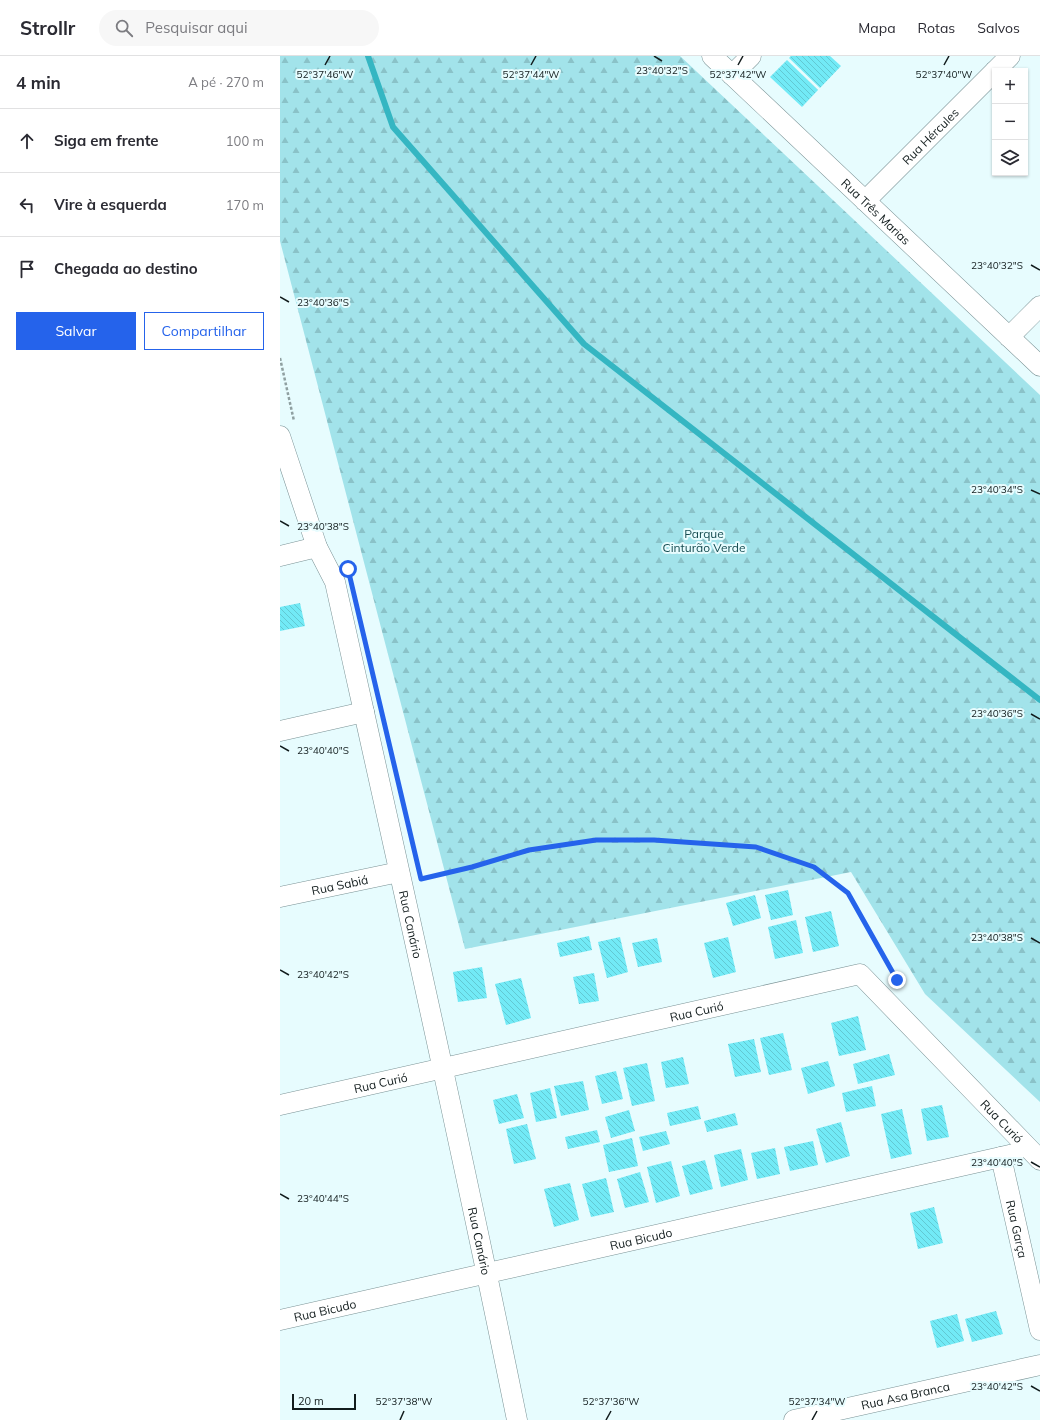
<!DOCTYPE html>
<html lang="pt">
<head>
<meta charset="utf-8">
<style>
  body { margin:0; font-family:Mulish,sans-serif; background:#f7f7f7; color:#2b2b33 }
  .controls { position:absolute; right:12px; top:12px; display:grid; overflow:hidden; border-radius:0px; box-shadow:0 1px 3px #0004 }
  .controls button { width:36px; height:36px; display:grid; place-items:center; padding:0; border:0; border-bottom:1px solid #e1e1e2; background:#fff; color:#2b2b33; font:20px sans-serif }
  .scale { position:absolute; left:12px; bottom:10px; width:64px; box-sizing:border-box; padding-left:4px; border:2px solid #121c1d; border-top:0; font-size:11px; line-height:14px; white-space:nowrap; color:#121c1d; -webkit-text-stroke:3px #e7fcfe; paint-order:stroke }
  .stop { position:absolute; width:12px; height:12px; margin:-9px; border:3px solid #2563eb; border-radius:50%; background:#fff }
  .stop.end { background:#2563eb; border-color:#fff; box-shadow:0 1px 4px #0008 }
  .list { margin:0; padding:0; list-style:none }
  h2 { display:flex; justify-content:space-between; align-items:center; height:52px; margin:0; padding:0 16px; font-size:17px }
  h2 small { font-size:13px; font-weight:400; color:#7c7c81 }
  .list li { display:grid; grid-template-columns:26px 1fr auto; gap:12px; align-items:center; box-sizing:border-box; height:64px; padding:0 16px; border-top:1px solid #e1e1e2 }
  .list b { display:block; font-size:15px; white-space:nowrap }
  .list em { font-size:13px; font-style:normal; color:#7c7c81 }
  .actions { display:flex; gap:8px; padding:12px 16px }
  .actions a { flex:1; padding:9px 0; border:1px solid #2563eb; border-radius:0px; text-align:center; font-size:14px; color:#2563eb }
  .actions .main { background:#2563eb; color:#fff }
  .icon { flex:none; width:22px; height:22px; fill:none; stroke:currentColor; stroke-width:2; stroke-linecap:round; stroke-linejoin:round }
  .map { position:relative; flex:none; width:760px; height:1364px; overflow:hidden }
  header { display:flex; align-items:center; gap:24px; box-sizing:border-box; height:56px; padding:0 20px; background:#fff; border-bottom:1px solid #e1e1e2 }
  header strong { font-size:19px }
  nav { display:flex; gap:22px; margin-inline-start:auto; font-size:14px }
  .search { width:280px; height:36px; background:#f7f7f7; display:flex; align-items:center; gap:10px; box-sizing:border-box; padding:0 14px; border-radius:22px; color:#7c7c81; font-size:15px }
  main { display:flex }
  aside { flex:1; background:#fff }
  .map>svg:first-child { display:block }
  .forest { fill:url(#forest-firs) }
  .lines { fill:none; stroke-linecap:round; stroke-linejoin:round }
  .stream { stroke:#35b6c2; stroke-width:6 }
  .building { fill:url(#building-back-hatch) }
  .minor-casing { stroke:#7a9295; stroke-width:21 }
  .path { stroke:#8fa0a1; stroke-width:2.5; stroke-dasharray:3 2; stroke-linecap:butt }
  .minor { stroke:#fff; stroke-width:20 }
  .route { stroke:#2563eb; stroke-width:5 }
  .ticks { fill:none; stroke:#121c1d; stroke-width:1.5 }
  .labels { text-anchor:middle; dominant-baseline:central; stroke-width:4; stroke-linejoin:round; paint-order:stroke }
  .street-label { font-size:12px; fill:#121c1d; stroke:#e7fcfe }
  .park-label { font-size:12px; fill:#164c51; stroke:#e7fcfe }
  .ticks-label { font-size:10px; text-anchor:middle; fill:#121c1d; stroke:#e7fcfe; stroke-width:4; stroke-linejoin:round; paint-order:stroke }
</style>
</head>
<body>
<header>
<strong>Strollr</strong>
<div class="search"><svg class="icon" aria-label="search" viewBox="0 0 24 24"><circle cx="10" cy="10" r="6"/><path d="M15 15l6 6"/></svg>Pesquisar aqui</div>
<nav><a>Mapa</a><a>Rotas</a><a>Salvos</a></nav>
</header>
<main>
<aside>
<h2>4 min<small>A pé · 270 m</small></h2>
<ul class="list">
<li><svg class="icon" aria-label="ahead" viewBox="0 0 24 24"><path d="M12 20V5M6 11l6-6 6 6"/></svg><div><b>Siga em frente</b></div><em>100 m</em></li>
<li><svg class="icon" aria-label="left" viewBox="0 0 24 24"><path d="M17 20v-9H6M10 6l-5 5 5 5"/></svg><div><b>Vire à esquerda</b></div><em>170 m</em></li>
<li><svg class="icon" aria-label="arrive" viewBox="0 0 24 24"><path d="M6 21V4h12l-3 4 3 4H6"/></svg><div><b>Chegada ao destino</b></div></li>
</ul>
<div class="actions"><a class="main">Salvar</a><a>Compartilhar</a></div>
</aside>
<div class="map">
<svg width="760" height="1364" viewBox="0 0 760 1364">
  <defs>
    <pattern id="forest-firs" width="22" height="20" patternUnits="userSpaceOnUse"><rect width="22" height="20" fill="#a2e3ea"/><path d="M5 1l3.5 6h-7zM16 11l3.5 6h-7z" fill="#8ac2c8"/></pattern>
    <pattern id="building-back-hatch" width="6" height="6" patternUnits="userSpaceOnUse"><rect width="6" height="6" fill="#72eaf6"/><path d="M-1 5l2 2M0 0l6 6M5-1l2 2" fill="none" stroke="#62c8d2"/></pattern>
  </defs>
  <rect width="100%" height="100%" fill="#e7fcfe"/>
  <polygon class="forest" points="0,0 400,0 760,339 760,1046 645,938 571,816 185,893 0,185"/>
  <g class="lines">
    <polyline class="stream" points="88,0 113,71 304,288 760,644"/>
  </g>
  <g class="building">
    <polygon points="511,0 550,0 561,10 540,32 509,2"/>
    <polygon points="507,4 538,34 522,51 490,21"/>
    <polygon points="20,547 25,570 0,575 0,551"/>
    <polygon points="508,834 513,859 491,864 485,839"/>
    <polygon points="475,839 481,862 453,870 446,847"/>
    <polygon points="551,855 559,890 533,896 525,861"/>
    <polygon points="516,864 523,897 495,903 488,871"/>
    <polygon points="309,880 312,894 280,901 277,887"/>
    <polygon points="340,881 348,916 327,922 318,886"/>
    <polygon points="448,881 456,916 433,922 424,887"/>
    <polygon points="377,882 382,906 358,911 352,887"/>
    <polygon points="202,911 207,942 178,946 173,916"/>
    <polygon points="314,917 319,945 299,948 293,921"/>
    <polygon points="241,922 251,962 226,969 215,928"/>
    <polygon points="578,960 586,994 559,1000 551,967"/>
    <polygon points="503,977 512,1014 489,1019 480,982"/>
    <polygon points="474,983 481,1016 455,1021 448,988"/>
    <polygon points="609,998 615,1019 578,1028 573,1008"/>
    <polygon points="403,1001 409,1028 386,1032 381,1006"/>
    <polygon points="548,1005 555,1030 528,1038 521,1012"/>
    <polygon points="367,1007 375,1045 352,1050 343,1012"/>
    <polygon points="336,1015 343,1043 322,1048 315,1020"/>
    <polygon points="303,1025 309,1054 281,1060 274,1030"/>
    <polygon points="592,1030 596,1050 566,1056 562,1037"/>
    <polygon points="270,1032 277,1062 256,1066 250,1037"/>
    <polygon points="237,1038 244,1062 219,1068 213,1044"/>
    <polygon points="662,1049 669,1081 647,1085 641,1053"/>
    <polygon points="418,1050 421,1063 390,1070 387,1057"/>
    <polygon points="622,1053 632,1098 611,1103 601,1058"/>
    <polygon points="349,1054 355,1075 331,1082 325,1061"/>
    <polygon points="455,1057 458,1069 427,1076 424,1065"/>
    <polygon points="561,1066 570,1100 546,1107 536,1073"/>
    <polygon points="247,1068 256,1103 234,1108 226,1073"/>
    <polygon points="317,1074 320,1086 288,1093 285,1081"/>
    <polygon points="386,1075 390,1088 363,1095 359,1081"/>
    <polygon points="352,1082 358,1110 329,1116 323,1089"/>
    <polygon points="533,1085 538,1109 510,1115 504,1091"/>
    <polygon points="495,1092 500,1118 477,1123 471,1097"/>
    <polygon points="461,1093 468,1124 441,1131 434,1099"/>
    <polygon points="425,1104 433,1133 410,1139 402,1110"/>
    <polygon points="391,1105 400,1140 376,1147 367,1111"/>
    <polygon points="360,1116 369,1146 345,1152 337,1123"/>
    <polygon points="326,1122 334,1156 311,1161 302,1128"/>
    <polygon points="290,1127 299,1164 274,1171 264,1133"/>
    <polygon points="654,1151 663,1187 638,1193 630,1157"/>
    <polygon points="716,1255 723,1278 692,1286 685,1263"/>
    <polygon points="677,1258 684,1285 657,1292 650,1265"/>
  </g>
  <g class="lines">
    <g class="minor-casing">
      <g id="minor">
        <path id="s1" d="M432,0l328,310"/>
        <polyline points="715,15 730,0"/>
        <polyline points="452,19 471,0"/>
        <path id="s2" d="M585,145l130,-130"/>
        <polyline points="729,281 760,250"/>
        <path id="s3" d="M0,380l37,111 18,35c62,279 125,558 182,838"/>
        <polyline points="0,500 37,491"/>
        <polyline points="0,675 84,656"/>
        <path id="s4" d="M0,841l119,-25"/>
        <path id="s5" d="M0,1049l580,-131 180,186"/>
        <path id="s6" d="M734,1098l-13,3 39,173"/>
        <path id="s7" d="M0,1264l721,-163"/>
        <path id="s8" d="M514,1364l246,-55"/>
      </g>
    </g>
    <g class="path">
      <polyline points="0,302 14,365"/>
      <polyline points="141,823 192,811 249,795 317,784 374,784 476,791 534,811 568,837 618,925"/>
    </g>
    <use href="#minor" class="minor"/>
  </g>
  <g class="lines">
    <polyline class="route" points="68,513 141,823 192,811 249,794 316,784 374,784 476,791 534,811 568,837 617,924"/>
  </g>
  <path class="ticks" d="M374,0l8,5M45,9l5,-9M251,9l5,-9M458,9l5,-9M664,9l5,-9M751,209l9,5M0,241l9,5M751,434l9,4M0,465l9,5M751,658l9,5M0,690l9,5M751,882l9,5M0,914l9,5M751,1106l9,5M0,1138l9,5M751,1330l9,5M120,1364l4,-9M326,1364l5,-9M532,1364l5,-9"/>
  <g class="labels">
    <g class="street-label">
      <text stroke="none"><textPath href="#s2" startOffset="92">Rua Hércules</textPath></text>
      <text stroke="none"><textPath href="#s1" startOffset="226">Rua Três Marias</textPath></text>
      <text stroke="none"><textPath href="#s4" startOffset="61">Rua Sabiá</textPath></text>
      <text stroke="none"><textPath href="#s3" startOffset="507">Rua Canário</textPath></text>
      <text stroke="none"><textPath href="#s5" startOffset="427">Rua Curió</textPath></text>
      <text stroke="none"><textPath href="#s5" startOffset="103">Rua Curió</textPath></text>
      <text stroke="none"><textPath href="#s5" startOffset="799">Rua Curió</textPath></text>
      <text stroke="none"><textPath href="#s6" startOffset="87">Rua Garça</textPath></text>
      <text stroke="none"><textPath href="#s7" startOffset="370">Rua Bicudo</textPath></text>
      <text stroke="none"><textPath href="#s3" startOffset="831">Rua Canário</textPath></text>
      <text stroke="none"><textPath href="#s7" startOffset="46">Rua Bicudo</textPath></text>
      <text stroke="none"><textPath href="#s8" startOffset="114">Rua Asa Branca</textPath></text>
    </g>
    <g class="park-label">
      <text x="424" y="477">Parque<tspan x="424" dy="14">Cinturão Verde</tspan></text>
    </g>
  </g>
  <g class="ticks-label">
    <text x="382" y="18">23°40'32"S</text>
    <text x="45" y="22">52°37'46"W</text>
    <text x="251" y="22">52°37'44"W</text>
    <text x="458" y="22">52°37'42"W</text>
    <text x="664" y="22">52°37'40"W</text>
    <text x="717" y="213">23°40'32"S</text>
    <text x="43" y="250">23°40'36"S</text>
    <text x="717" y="437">23°40'34"S</text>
    <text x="43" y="474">23°40'38"S</text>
    <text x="717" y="661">23°40'36"S</text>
    <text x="43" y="698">23°40'40"S</text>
    <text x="717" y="885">23°40'38"S</text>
    <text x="43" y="922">23°40'42"S</text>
    <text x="717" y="1110">23°40'40"S</text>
    <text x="43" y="1146">23°40'44"S</text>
    <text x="717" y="1334">23°40'42"S</text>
    <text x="124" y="1349">52°37'38"W</text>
    <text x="331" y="1349">52°37'36"W</text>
    <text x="537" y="1349">52°37'34"W</text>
  </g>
</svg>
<div class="controls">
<button>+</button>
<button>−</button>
<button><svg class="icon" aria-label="layers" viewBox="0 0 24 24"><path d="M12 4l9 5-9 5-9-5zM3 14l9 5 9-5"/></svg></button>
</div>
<div class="scale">20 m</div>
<div class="stop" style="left:68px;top:513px"></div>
<div class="stop end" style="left:617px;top:924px"></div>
</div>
</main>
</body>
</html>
